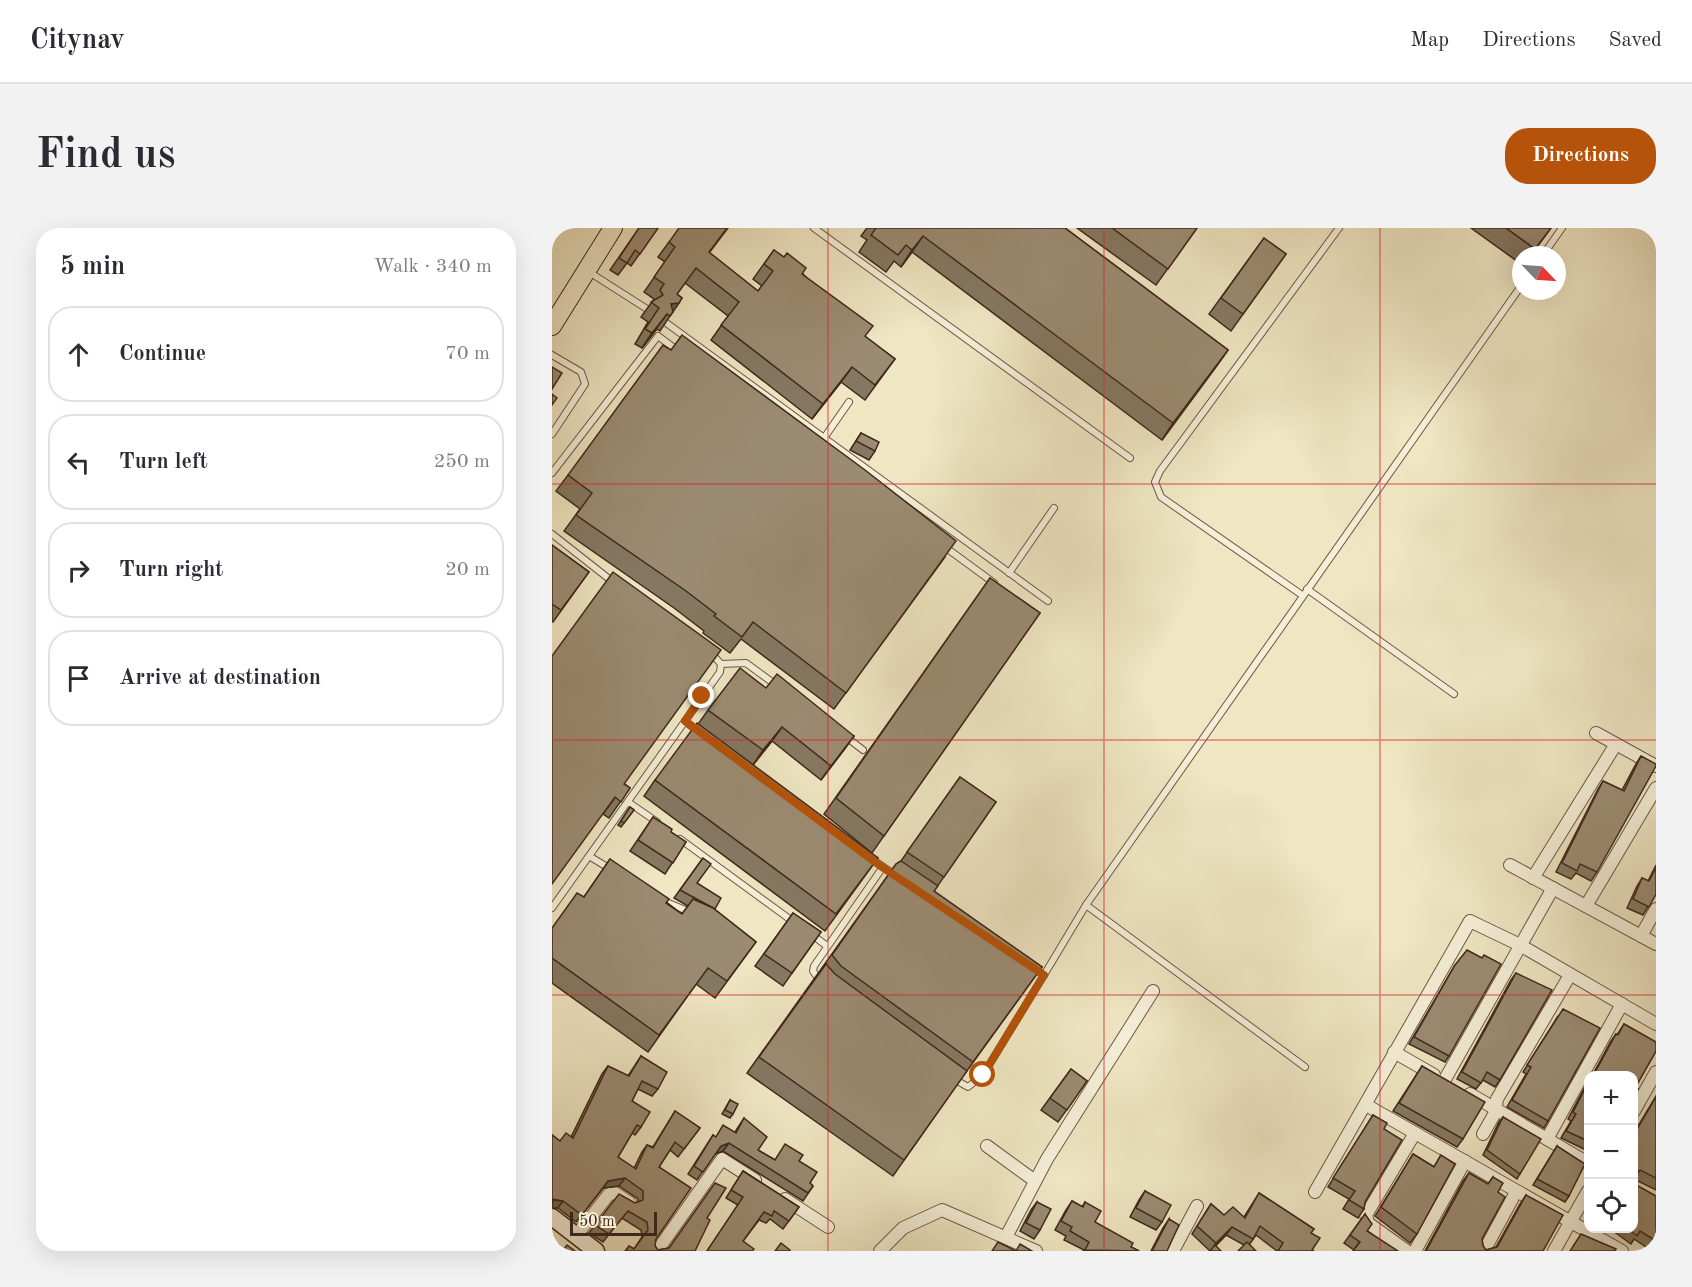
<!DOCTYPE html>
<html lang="en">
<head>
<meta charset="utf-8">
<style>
  body { margin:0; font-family:"Old Standard TT",serif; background:#f2f2f3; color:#2b2b33 }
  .controls { position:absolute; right:18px; bottom:18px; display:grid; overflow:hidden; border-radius:12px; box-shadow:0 6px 24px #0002 }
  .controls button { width:54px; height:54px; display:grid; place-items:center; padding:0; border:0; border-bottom:2px solid #e1e1e2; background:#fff; color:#2b2b33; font:30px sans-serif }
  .compass { position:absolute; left:960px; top:18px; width:54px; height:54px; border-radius:50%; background:#fff; box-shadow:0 6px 24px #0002; rotate:115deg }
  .scale { position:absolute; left:18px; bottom:15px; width:87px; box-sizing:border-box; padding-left:6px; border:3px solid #40281a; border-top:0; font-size:16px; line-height:21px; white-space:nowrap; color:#40281a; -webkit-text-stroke:4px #f5efd8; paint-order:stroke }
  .stop { position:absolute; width:18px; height:18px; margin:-14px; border:4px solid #b45309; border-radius:50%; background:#fff }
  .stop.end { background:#b45309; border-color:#fff; box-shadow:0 2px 6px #0008 }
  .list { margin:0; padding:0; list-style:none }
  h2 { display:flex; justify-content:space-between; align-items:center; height:78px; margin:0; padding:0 24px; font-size:26px }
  h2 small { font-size:20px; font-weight:400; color:#7c7c81 }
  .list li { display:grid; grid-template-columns:39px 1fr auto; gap:18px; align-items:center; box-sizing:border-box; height:96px; margin:0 12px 12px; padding:0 12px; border:2px solid #e1e1e2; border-radius:24px }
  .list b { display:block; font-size:22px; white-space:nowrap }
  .list em { font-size:20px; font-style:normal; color:#7c7c81 }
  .icon { flex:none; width:33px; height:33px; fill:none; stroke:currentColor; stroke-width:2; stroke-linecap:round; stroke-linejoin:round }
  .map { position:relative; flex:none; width:1104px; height:1023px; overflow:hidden; border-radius:24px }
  header { display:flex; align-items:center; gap:36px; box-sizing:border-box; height:84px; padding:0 30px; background:#fff; border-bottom:2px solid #e1e1e2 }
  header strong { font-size:28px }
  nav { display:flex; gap:33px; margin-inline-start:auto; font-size:21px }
  .intro { display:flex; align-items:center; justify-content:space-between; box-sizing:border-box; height:144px; padding:0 36px }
  h1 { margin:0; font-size:42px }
  .button { padding:15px 27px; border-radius:24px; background:#b45309; color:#fff; font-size:21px; font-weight:700 }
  main { display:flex; gap:36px; padding:0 36px }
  aside { flex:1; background:#fff; border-radius:24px; box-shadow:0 6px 24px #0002 }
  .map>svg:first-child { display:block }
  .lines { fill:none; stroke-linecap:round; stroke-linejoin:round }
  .lane-casing { stroke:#6c5844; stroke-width:8 }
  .street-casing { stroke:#6c5844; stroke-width:14 }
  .secondary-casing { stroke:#40281a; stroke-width:19 }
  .primary-casing { stroke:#40281a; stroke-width:20 }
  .lane { stroke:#f5efd8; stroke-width:6 }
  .street { stroke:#f5efd8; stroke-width:12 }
  .secondary { stroke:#f5efd8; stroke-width:16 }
  .primary { stroke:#efe6c3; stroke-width:18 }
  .wall { fill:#857862; stroke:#40281a; stroke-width:1.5 }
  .shaded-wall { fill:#6c6150; stroke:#40281a; stroke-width:1.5 }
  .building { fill:#9b8b72; stroke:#40281a; stroke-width:1.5 }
  .route { stroke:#b45309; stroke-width:8 }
  .grid { fill:none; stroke:#d62828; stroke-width:1.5; stroke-opacity:0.55 }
</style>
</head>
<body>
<header>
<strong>Citynav</strong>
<nav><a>Map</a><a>Directions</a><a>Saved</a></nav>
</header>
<div class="intro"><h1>Find us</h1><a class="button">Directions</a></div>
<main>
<aside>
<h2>5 min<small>Walk · 340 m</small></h2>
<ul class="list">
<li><svg class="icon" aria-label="ahead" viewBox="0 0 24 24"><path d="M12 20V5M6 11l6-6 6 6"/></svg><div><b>Continue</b></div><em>70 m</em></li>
<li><svg class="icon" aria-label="left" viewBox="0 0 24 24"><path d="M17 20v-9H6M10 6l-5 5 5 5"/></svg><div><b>Turn left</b></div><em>250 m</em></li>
<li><svg class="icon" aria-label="right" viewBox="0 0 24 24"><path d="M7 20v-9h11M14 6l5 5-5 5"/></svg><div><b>Turn right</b></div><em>20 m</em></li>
<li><svg class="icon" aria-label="arrive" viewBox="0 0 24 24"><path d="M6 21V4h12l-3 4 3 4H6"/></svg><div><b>Arrive at destination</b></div></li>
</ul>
</aside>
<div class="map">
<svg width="1104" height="1023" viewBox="0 0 1104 1023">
  <rect width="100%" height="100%" fill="#efe6c3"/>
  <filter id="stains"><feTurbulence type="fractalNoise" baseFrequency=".00333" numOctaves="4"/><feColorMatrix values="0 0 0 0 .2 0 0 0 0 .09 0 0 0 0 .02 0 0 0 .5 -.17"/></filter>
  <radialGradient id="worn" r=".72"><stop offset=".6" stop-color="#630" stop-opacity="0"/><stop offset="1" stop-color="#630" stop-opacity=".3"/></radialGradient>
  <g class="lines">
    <g class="lane-casing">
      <g id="lane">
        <polyline points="262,0 578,230"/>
        <polyline points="991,27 1010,0"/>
        <polyline points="37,44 95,81"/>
        <polyline points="113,94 496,373"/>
        <polyline points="0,127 29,144 33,156 0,206"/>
        <polyline points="272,210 297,174"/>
        <polyline points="0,245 106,108 126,123"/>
        <polyline points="0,306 61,354"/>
        <polyline points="393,319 442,355"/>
        <polyline points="457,345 502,280"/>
        <polyline points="755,361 902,466"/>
        <polyline points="750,367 609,269 603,254 608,243 787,0"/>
        <polyline points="169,436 194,435 224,457"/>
        <polyline points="133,493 147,504"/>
        <polyline points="293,508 311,522"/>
        <polyline points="76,574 105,594"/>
        <polyline points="128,611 243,695"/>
        <polyline points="37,628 60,642"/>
        <polyline points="317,629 343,647"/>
        <polyline points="109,672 138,684"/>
        <polyline points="0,680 168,444 169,436 159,425"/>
        <polyline points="259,706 275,718"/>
        <polyline points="481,740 492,747 534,677"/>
        <polyline points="268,753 261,743 262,738 331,639"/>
        <polyline points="753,839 534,677 969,58"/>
        <polyline points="402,851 416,859 431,847 492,747"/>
      </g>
    </g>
    <g class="street-casing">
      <g id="street">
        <polyline points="1044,505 1104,538"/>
        <polyline points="958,637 1104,716"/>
        <polyline points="981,650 1064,516"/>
        <polyline points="1034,678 1104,560"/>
        <polyline points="1089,708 1104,681"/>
        <polyline points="842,824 882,847"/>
        <polyline points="892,853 1001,660"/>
        <polyline points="918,866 1036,935"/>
        <polyline points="814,877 1070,1023"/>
        <polyline points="1082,883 1104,844"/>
        <polyline points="931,906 943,885 945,871 1018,747"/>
        <polyline points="995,911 1070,776"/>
        <polyline points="435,918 483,953"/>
        <polyline points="763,964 918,693 968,717 1104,796"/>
        <polyline points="233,971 276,999"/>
        <polyline points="24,1008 57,966 63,965 78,975"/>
        <polyline points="454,1009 495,931 601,763"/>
        <polyline points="105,1023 170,931 203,952"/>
        <polyline points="328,1023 351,1000 390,982 484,1023"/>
        <polyline points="621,1023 645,978"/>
        <polyline points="855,1023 816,995 814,987 863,905"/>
        <polyline points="863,1023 913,933"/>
        <polyline points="932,1023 964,964"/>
        <polyline points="1002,1023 1036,963"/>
      </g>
    </g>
    <g class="secondary-casing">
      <polyline id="secondary" points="0,989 44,1023"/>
    </g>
    <g class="primary-casing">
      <polyline id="primary" points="0,98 61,0"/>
    </g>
    <use href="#lane" class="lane"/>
    <use href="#street" class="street"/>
    <use href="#secondary" class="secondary"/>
    <use href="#primary" class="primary"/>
  </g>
  <g class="wall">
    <polygon points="87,0 106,0 79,38 75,35 66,47 58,42"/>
    <polygon points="176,0 157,25 206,63 210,58 201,51 222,22 251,46 313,109 343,131 313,172 289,154 260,191 159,112 176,88 133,55 125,66 130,70 108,103 105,101 90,120 83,116 96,94 89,89 102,71 92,64 113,34 106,29 117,14"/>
    <polygon points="315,0 513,0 676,122 610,212 360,24 349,39 342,33 334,44 307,24 315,12 309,8"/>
    <polygon points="525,0 645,0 604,57"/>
    <polygon points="919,0 999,0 979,27 969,27 969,36"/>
    <polygon points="712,10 734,26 679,103 657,86"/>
    <polygon points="309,205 323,223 317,232 298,222"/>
    <polygon points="16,247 393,329 282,481 189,411 178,425 151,405 152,403 122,380 12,303 28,281 4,263"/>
    <polygon points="0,317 37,344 1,394 0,394"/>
    <polygon points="438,350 488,385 320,625 272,586"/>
    <polygon points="214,460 302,508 269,552 220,513 201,537 146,496 156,482"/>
    <polygon points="1089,528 1045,644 1039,653 1024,645 1019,651 1004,644 1046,561 1051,553 1070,562 1084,536"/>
    <polygon points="408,549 444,574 382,663 490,739 409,851 341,948 195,845 344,636 349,633"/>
    <polygon points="103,552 326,630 273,703 92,568"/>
    <polygon points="73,556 78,560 57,590 51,586"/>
    <polygon points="78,579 82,582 69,599 66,597"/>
    <polygon points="101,589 119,604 134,614 113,646 78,623"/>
    <polygon points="151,630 145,655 162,681 204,714 163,770 144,756 96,824 0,755 0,700 32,669 58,631 130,686 136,678 122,670"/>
    <polygon points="1104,637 1104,666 1091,687 1075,680 1085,658 1090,650 1096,653"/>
    <polygon points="241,685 269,704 231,758 203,738"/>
    <polygon points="903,737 897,828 893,834 857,816"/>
    <polygon points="964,745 948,852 943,859 931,852 924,861 905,851 959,752"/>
    <polygon points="1006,788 996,893 992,900 955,879 974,846 971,844"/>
    <polygon points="1072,796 1104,814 1104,823 1083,860 1086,861 1082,868 1082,848 1040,848 1059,813 1064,806 1065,807"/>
    <polygon points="89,828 106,861 100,868 86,861 80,873 89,899 83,907 80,905 66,929 82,940 90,924 95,917 101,919 123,883 148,900 126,929 118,922 107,939 103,1018 106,1022 117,1020 155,990 143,1023 73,1023 77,1018 82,1021 90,1009 89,1002 70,990 51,1014 37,1005 43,997 86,974 86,971 67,958 51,960 24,994 6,980 0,980 0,907 8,913 19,909 50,846 56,838 76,848"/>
    <polygon points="870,838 911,911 905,919 841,883"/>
    <polygon points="519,841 535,853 506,894 489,882"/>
    <polygon points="1036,853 1036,923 1009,910 1019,893 1016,891"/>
    <polygon points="1104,868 1104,962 1082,951 1084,957 1104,968 1104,1023 1100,1023 1082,1011 1079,1016 1057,1000 1082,1000 1082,905"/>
    <polygon points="178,872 181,886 178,890 170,886"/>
    <polygon points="821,887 832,901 813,974 812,981 806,990 791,981 797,971 776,959"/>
    <polygon points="951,889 968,946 965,951 931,927 947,894"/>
    <polygon points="192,890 206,922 223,932 247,933 258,955 261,958 251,973 171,923 163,926 145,952 136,946 161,907 163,909 183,904"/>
    <polygon points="1005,918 1017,968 1013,974 981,957"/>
    <polygon points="861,926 882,939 889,927 865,1006 858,1015 823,988"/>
    <polygon points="191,943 247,979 231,1001 218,991 214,995 207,992 191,1013 155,1023 186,977 174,970"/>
    <polygon points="917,945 936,956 941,949 946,964 930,1011 931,1018 934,1022 944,1019 968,976 974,967 991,1023 873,1023 911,953"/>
    <polygon points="593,963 610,994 604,1002 578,989 587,972"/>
    <polygon points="707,965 762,1001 725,1023 704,1007 697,1017 692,1017 674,1007 658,1023 640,1006 659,976 672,987 692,989"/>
    <polygon points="520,973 530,979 533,974 543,994 579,1019 587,1023 531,1023 532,1022 512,1012 514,1008 503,1002 514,982"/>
    <polygon points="485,974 488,1002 482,1011 468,1003 479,982"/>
    <polygon points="813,986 815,1003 802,1022 792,1015"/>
    <polygon points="617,991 615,1023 599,1023 611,1000"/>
  </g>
  <g class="shaded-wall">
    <polygon points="371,8 360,24 349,39 360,22"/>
    <polygon points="127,75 118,88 115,86 90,120 119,76"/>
    <polygon points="676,122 664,139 610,212 621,195"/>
    <polygon points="300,139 289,154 260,191 271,176"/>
    <polygon points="230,499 220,513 201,537 211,522"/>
    <polygon points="302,508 292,522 269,552 279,538"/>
    <polygon points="177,915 171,923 163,926 169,918"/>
    <polygon points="1088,942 1082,951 1082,946"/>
    <polygon points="73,950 67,958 51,960 24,994 56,953"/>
    <polygon points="1,972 11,973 6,980 0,980"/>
    <polygon points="680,999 674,1007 659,1023 664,1015"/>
  </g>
  <g class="building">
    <polygon points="87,0 106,0 88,26 83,22 75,35 67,30"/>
    <polygon points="127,0 175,0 157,24 206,63 221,43 212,36 222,22 232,29 235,25 254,40 250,46 321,98 313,108 343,131 323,157 300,139 271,176 169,97 187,74 144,40 125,66 130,70 127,75 119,76 121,84 118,88 115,86 100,105 93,101 107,80 99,74 111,67 108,62 112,56 102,49 123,19 117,14"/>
    <polygon points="324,0 513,0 676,122 621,195 371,8 360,22 354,17 346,27 319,7"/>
    <polygon points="560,0 645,0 616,41"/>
    <polygon points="954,0 999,0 983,21"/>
    <polygon points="712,10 734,26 691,86 669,70"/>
    <polygon points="130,107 313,242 404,313 294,465 201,394 190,409 162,388 164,386 134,363 24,287 40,265 16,247 111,117 119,122"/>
    <polygon points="0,139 10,145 0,161"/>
    <polygon points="0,166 5,170 0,177"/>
    <polygon points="309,205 327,214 323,223 304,213"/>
    <polygon points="0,317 37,344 9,382 0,376"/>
    <polygon points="61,344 169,422 72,556 78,560 69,574 63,569 0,656 0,428"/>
    <polygon points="438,350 488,385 332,608 284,570"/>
    <polygon points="188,440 214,460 225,446 302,508 279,538 230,499 211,522 156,482"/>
    <polygon points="145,495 326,630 284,686 103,552"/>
    <polygon points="1089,528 1104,536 1104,538 1045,644 1028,636 1025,643 1010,635 1051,553 1072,563"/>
    <polygon points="408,549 444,574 392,649 355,624"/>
    <polygon points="78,579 82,582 72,595 69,593"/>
    <polygon points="101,589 120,601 119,604 134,614 121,635 86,612"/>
    <polygon points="151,630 159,636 145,655 169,670 163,681 128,662"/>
    <polygon points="58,631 117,671 114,675 130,686 141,671 161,680 204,714 175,753 156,740 107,807 0,730 0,700 25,665 32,669"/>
    <polygon points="349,633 386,658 382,663 490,739 421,834 289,738 280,727 344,636"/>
    <polygon points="1104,640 1104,666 1097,679 1081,671 1090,650 1097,653"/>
    <polygon points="241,685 269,704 240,745 212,726"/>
    <polygon points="915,722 930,730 932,727 949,736 897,828 862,809 903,737"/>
    <polygon points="274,736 283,746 415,843 352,932 207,829"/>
    <polygon points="964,745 1000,762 948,852 935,844 929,855 910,844"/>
    <polygon points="1011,781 1048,800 996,893 960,872 979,839 975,837"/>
    <polygon points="1072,796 1104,814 1104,823 1083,860 1086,861 1082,868 1082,848 1041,848 1064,806 1066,807"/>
    <polygon points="89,828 115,844 106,861 90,853 80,873 98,884 89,899 85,897 66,929 84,941 95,917 101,920 123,883 148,900 132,921 123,914 107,939 139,960 104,1011 103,1018 106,1022 117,1020 163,955 174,960 155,990 158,992 143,1023 74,1023 77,1018 82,1021 96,1002 95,994 76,983 57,1006 43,997 67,966 83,975 91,972 91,963 73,950 56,953 30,987 11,973 0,971 0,907 8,913 14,905 21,910 56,838 77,848"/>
    <polygon points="870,838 933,874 911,911 847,875"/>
    <polygon points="519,841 535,853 515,882 498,870"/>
    <polygon points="1036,855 1036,913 1014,903 1024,886 1021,884"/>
    <polygon points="1104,869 1104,950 1088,942 1082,946 1082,906"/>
    <polygon points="178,872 186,876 181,886 173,882"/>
    <polygon points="821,887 835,895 832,901 850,912 813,974 812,981 797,972 803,963 781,950"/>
    <polygon points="951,889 989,911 968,946 935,922"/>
    <polygon points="192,890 215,909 206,922 223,932 233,916 251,927 247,933 265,944 258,955 261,958 256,965 177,915 169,918 151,944 142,938 161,907 164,909 171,897 184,905"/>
    <polygon points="1005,918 1033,936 1017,968 985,951"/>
    <polygon points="861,926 882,939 889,927 903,936 865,1006 829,979"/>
    <polygon points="191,943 247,979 237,993 222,983 220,988 212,984 191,1013 202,1021 200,1023 155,1023 191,969 179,962"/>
    <polygon points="917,945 936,956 941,949 951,955 946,964 953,969 930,1011 931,1018 934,1022 945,1019 974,967 1011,987 991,1023 874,1023"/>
    <polygon points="1082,951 1084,957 1104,968 1104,1013 1088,1003 1085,1008 1075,1000 1082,1000"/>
    <polygon points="593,963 619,977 610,994 584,980"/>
    <polygon points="707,965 762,1001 759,1005 768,1010 760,1022 762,1023 726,1023 731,1015 708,998 701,1011 680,999 664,1015 645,998 659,976 672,987 681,979 693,990"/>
    <polygon points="520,973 531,979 533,974 549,983 543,994 581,1015 579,1019 587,1023 533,1022 537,1014 518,1003 520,999 509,993"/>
    <polygon points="485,974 499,981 488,1002 474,995"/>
    <polygon points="813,986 820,996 815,1003 846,1023 801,1023 808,1014 798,1007"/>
    <polygon points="617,991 627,997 615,1023 600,1023"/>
    <polygon points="1029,1006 1064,1021 1063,1023 1018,1023"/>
    <polygon points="0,1011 12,1021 15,1017 23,1023 0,1023"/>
    <polygon points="446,1014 464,1023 440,1023"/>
    <polygon points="695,1014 704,1023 686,1023"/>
    <polygon points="229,1015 238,1022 237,1023 223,1023"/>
    <polygon points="468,1016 480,1023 464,1023"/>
    <polygon points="663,1017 669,1023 658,1023"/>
  </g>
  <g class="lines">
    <polyline class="route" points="150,468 133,493 330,639 492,747 431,847"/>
  </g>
  <path class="grid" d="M276,0v1023M552,0v1023M828,0v1023M0,256h1104M0,512h1104M0,767h1104"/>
  <rect width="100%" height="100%" filter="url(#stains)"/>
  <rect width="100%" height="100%" fill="url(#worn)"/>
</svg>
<div class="controls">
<button>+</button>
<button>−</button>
<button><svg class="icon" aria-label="locate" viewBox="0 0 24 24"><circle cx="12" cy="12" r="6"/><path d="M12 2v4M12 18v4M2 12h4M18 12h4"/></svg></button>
</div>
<svg class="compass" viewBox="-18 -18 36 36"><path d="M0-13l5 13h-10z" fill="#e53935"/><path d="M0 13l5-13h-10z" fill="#7c7c81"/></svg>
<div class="scale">50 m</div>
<div class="stop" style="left:431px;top:847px"></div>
<div class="stop end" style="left:150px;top:468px"></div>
</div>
</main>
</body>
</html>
